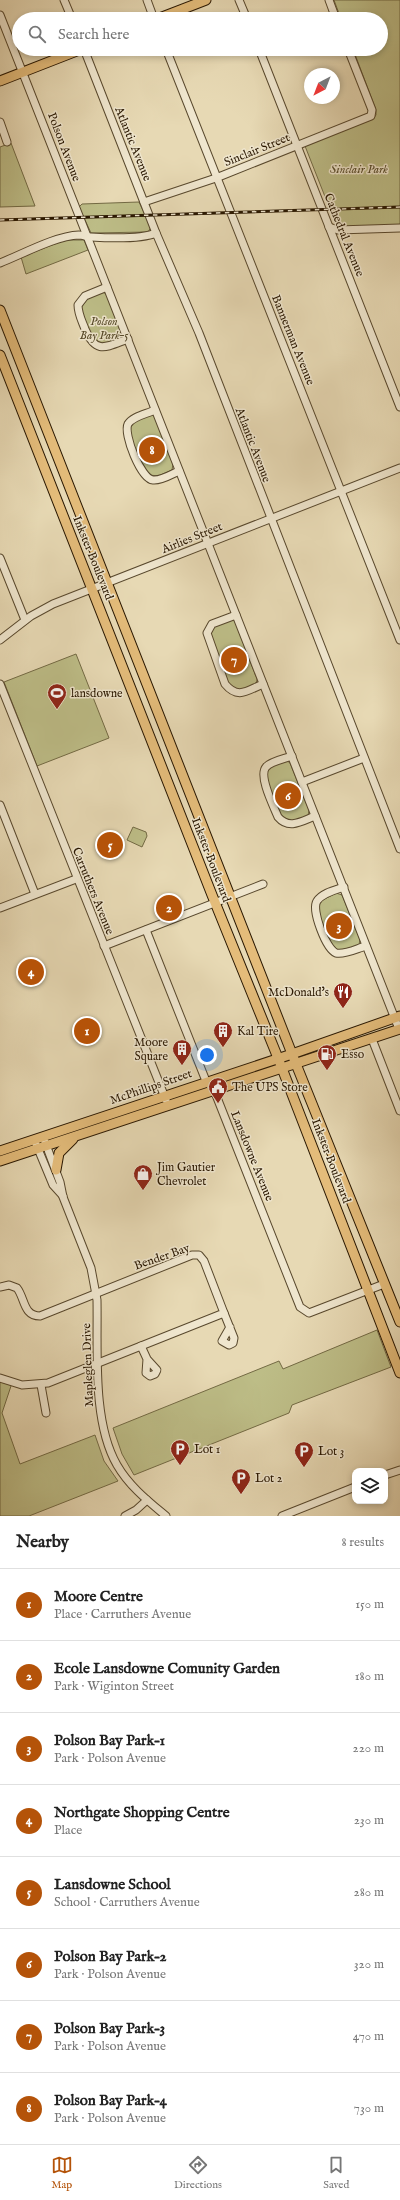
<!DOCTYPE html>
<html lang="en">
<head>
<meta charset="utf-8">
<style>
  body { margin:0; font-family:"IM FELL English",serif; background:#f2f2f2; color:#222 }
  .controls { position:absolute; right:12px; bottom:12px; display:grid; overflow:hidden; border-radius:8px; box-shadow:0 2px 6px #0003 }
  .controls button { width:36px; height:36px; display:grid; place-items:center; padding:0; border:0; border-bottom:1px solid #e0e0e0; background:#fff; color:#222; font:20px sans-serif }
  .compass { position:absolute; left:304px; top:68px; width:36px; height:36px; border-radius:50%; background:#fff; box-shadow:0 2px 6px #0003; rotate:222deg }
  .you { position:absolute; left:207px; top:1055px; width:14px; height:14px; margin:-10px; border:3px solid #fff; border-radius:50%; background:#1a73e8; box-shadow:0 0 0 6px #1a73e833 }
  .badge { display:grid; place-items:center; width:26px; height:26px; border-radius:50%; background:#b45309; color:#fff; font-size:13px; font-weight:700 }
  .pin { position:absolute; translate:-50% -50%; border:2px solid #fff; box-shadow:0 1px 4px #0006 }
  .list { margin:0; padding:0; list-style:none }
  h2 { display:flex; justify-content:space-between; align-items:center; height:52px; margin:0; padding:0 16px; font-size:17px }
  h2 small { font-size:13px; font-weight:400; color:#767676 }
  .list li { display:grid; grid-template-columns:26px 1fr auto; gap:12px; align-items:center; box-sizing:border-box; height:72px; padding:0 16px; border-top:1px solid #e0e0e0 }
  .list b { display:block; font-size:15px; white-space:nowrap }
  .list p { margin:0; font-size:13px; white-space:nowrap; color:#767676 }
  .list em { font-size:13px; font-style:normal; color:#767676 }
  .icon { flex:none; width:22px; height:22px; fill:none; stroke:currentColor; stroke-width:2; stroke-linecap:round; stroke-linejoin:round }
  .map { position:relative; flex:none; width:400px; height:1516px; overflow:hidden }
  .search { position:absolute; background:#fff; box-shadow:0 2px 6px #0003; left:12px; right:12px; top:12px; height:44px; display:flex; align-items:center; gap:10px; box-sizing:border-box; padding:0 14px; border-radius:22px; color:#767676; font-size:15px }
  .sheet { height:628px; background:#fff }
  nav { display:flex; justify-content:space-around; align-items:center; box-sizing:border-box; height:56px; border-top:1px solid #e0e0e0; background:#fff; font-size:11px; color:#767676 }
  nav a { display:grid; justify-items:center; gap:2px }
  nav .on { color:#b45309 }
  .map>svg:first-child { display:block }
  .green { fill:#bdbd87; stroke:#736a44 }
  .lines { fill:none; stroke-linecap:round; stroke-linejoin:round }
  .minor-casing { stroke:#58482d; stroke-width:9 }
  .major-casing { stroke:#291700; stroke-width:11 }
  .minor { stroke:#efe6ce; stroke-width:7 }
  .major { stroke:#e4bc7a; stroke-width:9 }
  .rail-casing { stroke:#291700; stroke-width:3 }
  .rail { stroke:#efe6ce; stroke-width:1.5; stroke-dasharray:4.5; stroke-linecap:butt }
  .labels { text-anchor:middle; dominant-baseline:central; stroke-width:3; stroke-linejoin:round; paint-order:stroke }
  .street-label { font-size:12px; fill:#291700; stroke:#efe6ce }
  .park-label { font-size:12px; font-style:italic; fill:#554928; stroke:#efe6ce }
  .poi-label { font-size:12px; fill:#291700; stroke:#efe6ce; text-anchor:start }
</style>
</head>
<body>
<div class="map">
<svg width="400" height="1516" viewBox="0 0 400 1516">
  <rect width="100%" height="100%" fill="#e7d9b4"/>
  <filter id="stains"><feTurbulence type="fractalNoise" baseFrequency=".005" numOctaves="4"/><feColorMatrix values="0 0 0 0 .2 0 0 0 0 .09 0 0 0 0 .02 0 0 0 .5 -.17"/></filter>
  <radialGradient id="worn" r=".72"><stop offset=".6" stop-color="#630" stop-opacity="0"/><stop offset="1" stop-color="#630" stop-opacity=".3"/></radialGradient>
  <g class="green">
    <polygon points="334,0 400,0 400,225 337,227 305,146 373,119 376,115 376,110 353,49 381,49 381,19 341,19"/>
    <polygon points="11,143 35,206 0,207 0,147"/>
    <polygon points="139,202 151,227 148,232 91,233 79,207 82,204"/>
    <polygon points="65,240 84,240 88,250 26,274 21,257"/>
    <path d="M102,292l5,2 15,41c-3,4 -7,5 -11,7 -18,7 -29,-19 -30,-34l7,-10z"/>
    <path d="M151,414l4,2 18,48 -1,6 -14,6 -8,-1c-7,-7 -25,-41 -19,-51 4,-5 14,-7 20,-10z"/>
    <polygon points="231,619 235,621 257,679 256,685 241,690 229,686 210,633 214,626"/>
    <polygon points="76,654 109,738 37,766 4,682"/>
    <path d="M286,760l4,3 19,47 -1,6 -15,6 -12,-4c-5,-11 -21,-40 -12,-50 4,-4 12,-5 17,-8z"/>
    <polygon points="133,827 146,832 147,836 142,847 127,840"/>
    <path d="M336,893l6,2 18,44 -1,6 -15,5h-7c-12,-12 -19,-31 -18,-48z"/>
    <polygon points="377,1330 391,1367 292,1405 289,1413 134,1475 122,1454 113,1428 279,1361 283,1369"/>
    <polygon points="0,1378 12,1383 2,1413 20,1464 95,1435 104,1461 118,1481 29,1516 0,1516"/>
  </g>
  <g class="lines">
    <g class="minor-casing">
      <g id="minor">
        <polyline points="64,0 72,19"/>
        <polyline points="147,0 154,19"/>
        <polyline points="239,0 247,19"/>
        <polyline points="329,0 336,19"/>
        <polyline points="0,15 399,1029"/>
        <polyline points="84,49 156,233 199,333 400,849"/>
        <polyline points="166,49 400,640"/>
        <polyline points="259,49 400,407"/>
        <polyline points="0,122 7,142"/>
        <polyline points="144,202 216,178 371,116 372,110 348,49"/>
        <polyline points="329,227 338,230 400,228"/>
        <path d="M0,263c23,-9 55,-27 79,-28 4,0 8,2 12,2 17,1 51,2 65,-4"/>
        <path d="M107,287l-22,9 -7,9c0,9 4,16 7,24 11,26 21,18 43,10"/>
        <path d="M155,410c-8,4 -22,6 -27,14 -5,10 13,55 25,56 8,1 19,-6 26,-9"/>
        <polyline points="0,558 25,620"/>
        <path d="M236,615l-24,9 -5,9 18,51c13,16 23,6 38,0"/>
        <polyline points="0,640 31,616 53,604 400,468"/>
        <polyline points="0,684 166,1100"/>
        <path d="M292,756c-8,3 -21,5 -26,11 -8,9 8,40 12,50 11,13 24,4 37,-1"/>
        <polyline points="302,782 364,758"/>
        <polyline points="0,805 35,894"/>
        <path d="M344,887c-9,3 -22,6 -27,14 -6,9 9,48 19,52 9,2 22,-5 30,-7"/>
        <polyline points="0,908 76,879"/>
        <polyline points="146,930 206,1081 214,1090 300,1307 309,1313 384,1284"/>
        <polyline points="104,946 263,884"/>
        <polyline points="372,1039 400,1111"/>
        <path d="M45,1142l15,40 3,15 28,71 6,32c1,50 -5,122 20,165 12,21 31,36 49,51"/>
        <polyline points="36,1144 53,1185 63,1196"/>
        <path d="M0,1287l9,-2 8,3c8,10 6,28 23,28l152,-61h7l5,6 20,52 -176,70 -26,2 -22,-7"/>
        <polyline points="224,1313 234,1338 233,1343 229,1345 222,1341 230,1327"/>
        <polyline points="141,1346 147,1359 146,1373 150,1376 155,1374 157,1370 147,1359"/>
        <polyline points="41,1385 46,1413"/>
        <polyline points="385,1475 400,1470"/>
        <polyline points="125,1516 136,1510 147,1500"/>
        <polyline points="282,1516 355,1487"/>
      </g>
    </g>
    <g class="major-casing">
      <g id="major">
        <polyline points="157,19 206,0"/>
        <polyline points="0,81 82,49"/>
        <polyline points="0,310 296,1064 400,1322"/>
        <polyline points="0,355 212,895 278,1058 400,1373"/>
        <polyline points="0,1151 292,1054 400,1016"/>
        <polyline points="0,1161 400,1029"/>
        <polyline points="56,1170 59,1153 73,1139"/>
      </g>
    </g>
    <use href="#minor" class="minor"/>
    <use href="#major" class="major"/>
    <g class="rail-casing">
      <polyline id="rail" points="0,220 400,207"/>
    </g>
    <use href="#rail" class="rail"/>
  </g>
  <defs>
    <g id="stadium-pin" transform="scale(1)"><path d="M0 17L-7.5 6A9.5 9.5 0 1 1 7.5 6Z" fill="#8f2418" stroke="#efe6ce"/><path d="M0-5a6.5 5 0 1 0 0 10a6.5 5 0 1 0 0-10ZM-3.5-1.8h7v3.6h-7Z" fill="#fff"/></g>
    <g id="restaurant-pin" transform="scale(1)"><path d="M0 17L-7.5 6A9.5 9.5 0 1 1 7.5 6Z" fill="#8f2418" stroke="#efe6ce"/><path d="M-5-6h1v4h1v-4h1v4h1v-4h1v5L-1.5 .5V6h-2V.5L-5-1ZM5-6V6H3V1.5H1.5Q1.5-4 5-6Z" fill="#fff"/></g>
    <g id="building-pin" transform="scale(1)"><path d="M0 17L-7.5 6A9.5 9.5 0 1 1 7.5 6Z" fill="#8f2418" stroke="#efe6ce"/><path d="M-4-6H4V6H1V3H-1V6H-4ZM-2.5-4.3h1.7v1.8h-1.7ZM.8-4.3h1.7v1.8H.8ZM-2.5-1h1.7V.8h-1.7ZM.8-1h1.7V.8H.8Z" fill="#fff"/></g>
    <g id="fuel-pin" transform="scale(1)"><path d="M0 17L-7.5 6A9.5 9.5 0 1 1 7.5 6Z" fill="#8f2418" stroke="#efe6ce"/><path d="M-5.5-6h7V0h2V4h1.3V-2.5L3-4.5l.8-.8L6-3V5H2.5V1h-1V6h-7ZM-4.2-4.7v3.2H.2V-4.7Z" fill="#fff"/></g>
    <g id="civic-pin" transform="scale(1)"><path d="M0 17L-7.5 6A9.5 9.5 0 1 1 7.5 6Z" fill="#8f2418" stroke="#efe6ce"/><path d="M-.6-6.5H3V-4.5H.6V-3L4-1V1h2V6H-6V1h2V-1L-.6-3ZM-1.2 2.5V6h2.4V2.5Z" fill="#fff"/></g>
    <g id="shop-pin" transform="scale(1)"><path d="M0 17L-7.5 6A9.5 9.5 0 1 1 7.5 6Z" fill="#8f2418" stroke="#efe6ce"/><path d="M-5-2.5h2.3a2.7 3.5 0 0 1 5.4 0H5L5.5 6h-11ZM-1.5-2.5h3a1.5 2.3 0 0 0-3 0Z" fill="#fff"/></g>
    <g id="parking-pin" transform="scale(1)"><path d="M0 17L-7.5 6A9.5 9.5 0 1 1 7.5 6Z" fill="#8f2418" stroke="#efe6ce"/><path d="M-3.5-5.5H1a3.5 3.5 0 0 1 0 7H-1V5.5H-3.5ZM-1-3.4V-.6H.8a1.4 1.4 0 0 0 0-2.8Z" fill="#fff"/></g>
  </defs>
  <g fill-rule="evenodd">
    <use href="#stadium-pin" x="57" y="693"/>
    <use href="#restaurant-pin" x="343" y="992"/>
    <use href="#building-pin" x="223" y="1031"/>
    <use href="#building-pin" x="182" y="1049"/>
    <use href="#fuel-pin" x="327" y="1054"/>
    <use href="#civic-pin" x="218" y="1087"/>
    <use href="#shop-pin" x="143" y="1174"/>
    <use href="#parking-pin" x="180" y="1449"/>
    <use href="#parking-pin" x="304" y="1451"/>
    <use href="#parking-pin" x="241" y="1478"/>
  </g>
  <g class="labels">
    <g class="street-label">
      <text transform="translate(133 144) rotate(68)">Atlantic Avenue</text>
      <text transform="translate(64 147) rotate(69)">Polson Avenue</text>
      <text transform="translate(257 150) rotate(-22)">Sinclair Street</text>
      <text transform="translate(344 235) rotate(68)">Cathedral Avenue</text>
      <text transform="translate(293 340) rotate(68)">Bannerman Avenue</text>
      <text transform="translate(253 445) rotate(69)">Atlantic Avenue</text>
      <text transform="translate(192 538) rotate(-22)">Airlies Street</text>
      <text transform="translate(93 558) rotate(68)">Inkster Boulevard</text>
      <text transform="translate(211 860) rotate(69)">Inkster Boulevard</text>
      <text transform="translate(93 891) rotate(68)">Carruthers Avenue</text>
      <text transform="translate(151 1087) rotate(-19)">McPhillips Street</text>
      <text transform="translate(252 1156) rotate(68)">Lansdowne Avenue</text>
      <text transform="translate(331 1161) rotate(69)">Inkster Boulevard</text>
      <text transform="translate(162 1257) rotate(-19)">Bender Bay</text>
      <text transform="translate(88 1365) rotate(-92)">Mapleglen Drive</text>
    </g>
    <g class="park-label">
      <text x="359" y="169">Sinclair Park</text>
      <text x="104" y="321">Polson<tspan x="104" dy="14">Bay Park–5</tspan></text>
    </g>
    <g class="poi-label">
      <text x="71" y="693">lansdowne</text>
      <text x="329" y="992" text-anchor="end">McDonald's</text>
      <text x="237" y="1031">Kal Tire</text>
      <text x="168" y="1042" text-anchor="end">Moore<tspan x="168" dy="14">Square</tspan></text>
      <text x="341" y="1054">Esso</text>
      <text x="232" y="1087">The UPS Store</text>
      <text x="157" y="1167">Jim Gautier<tspan x="157" dy="14">Chevrolet</tspan></text>
      <text x="194" y="1449">Lot 1</text>
      <text x="318" y="1451">Lot 3</text>
      <text x="255" y="1478">Lot 2</text>
    </g>
  </g>
  <rect width="100%" height="100%" filter="url(#stains)"/>
  <rect width="100%" height="100%" fill="url(#worn)"/>
</svg>
<div class="controls">
<button><svg class="icon" aria-label="layers" viewBox="0 0 24 24"><path d="M12 4l9 5-9 5-9-5zM3 14l9 5 9-5"/></svg></button>
</div>
<svg class="compass" viewBox="-18 -18 36 36"><path d="M0-13l5 13h-10z" fill="#e53935"/><path d="M0 13l5-13h-10z" fill="#767676"/></svg>
<div class="you"></div>
<div class="pin badge" style="left:87px;top:1031px">1</div>
<div class="pin badge" style="left:169px;top:908px">2</div>
<div class="pin badge" style="left:339px;top:926px">3</div>
<div class="pin badge" style="left:31px;top:972px">4</div>
<div class="pin badge" style="left:110px;top:845px">5</div>
<div class="pin badge" style="left:288px;top:796px">6</div>
<div class="pin badge" style="left:234px;top:660px">7</div>
<div class="pin badge" style="left:152px;top:450px">8</div>
<div class="search"><svg class="icon" aria-label="search" viewBox="0 0 24 24"><circle cx="10" cy="10" r="6"/><path d="M15 15l6 6"/></svg>Search here</div>
</div>
<section class="sheet">
<h2>Nearby<small>8 results</small></h2>
<ul class="list">
<li><span class="badge">1</span><div><b>Moore Centre</b><p>Place · Carruthers Avenue</p></div><em>150 m</em></li>
<li><span class="badge">2</span><div><b>Ecole Lansdowne Comunity Garden</b><p>Park · Wiginton Street</p></div><em>180 m</em></li>
<li><span class="badge">3</span><div><b>Polson Bay Park–1</b><p>Park · Polson Avenue</p></div><em>220 m</em></li>
<li><span class="badge">4</span><div><b>Northgate Shopping Centre</b><p>Place</p></div><em>230 m</em></li>
<li><span class="badge">5</span><div><b>Lansdowne School</b><p>School · Carruthers Avenue</p></div><em>280 m</em></li>
<li><span class="badge">6</span><div><b>Polson Bay Park–2</b><p>Park · Polson Avenue</p></div><em>320 m</em></li>
<li><span class="badge">7</span><div><b>Polson Bay Park–3</b><p>Park · Polson Avenue</p></div><em>470 m</em></li>
<li><span class="badge">8</span><div><b>Polson Bay Park–4</b><p>Park · Polson Avenue</p></div><em>730 m</em></li>
</ul>
</section>
<nav>
<a class="on"><svg class="icon" aria-label="map" viewBox="0 0 24 24"><path d="M3 6l6-2 6 2 6-2v14l-6 2-6-2-6 2zM9 4v14M15 6v14"/></svg>Map</a>
<a><svg class="icon" aria-label="directions" viewBox="0 0 24 24"><path d="M12 3l9 9-9 9-9-9zM9 14v-3h6M13 9l2 2-2 2"/></svg>Directions</a>
<a><svg class="icon" aria-label="saved" viewBox="0 0 24 24"><path d="M7 4h10v16l-5-4-5 4z"/></svg>Saved</a>
</nav>
</body>
</html>
